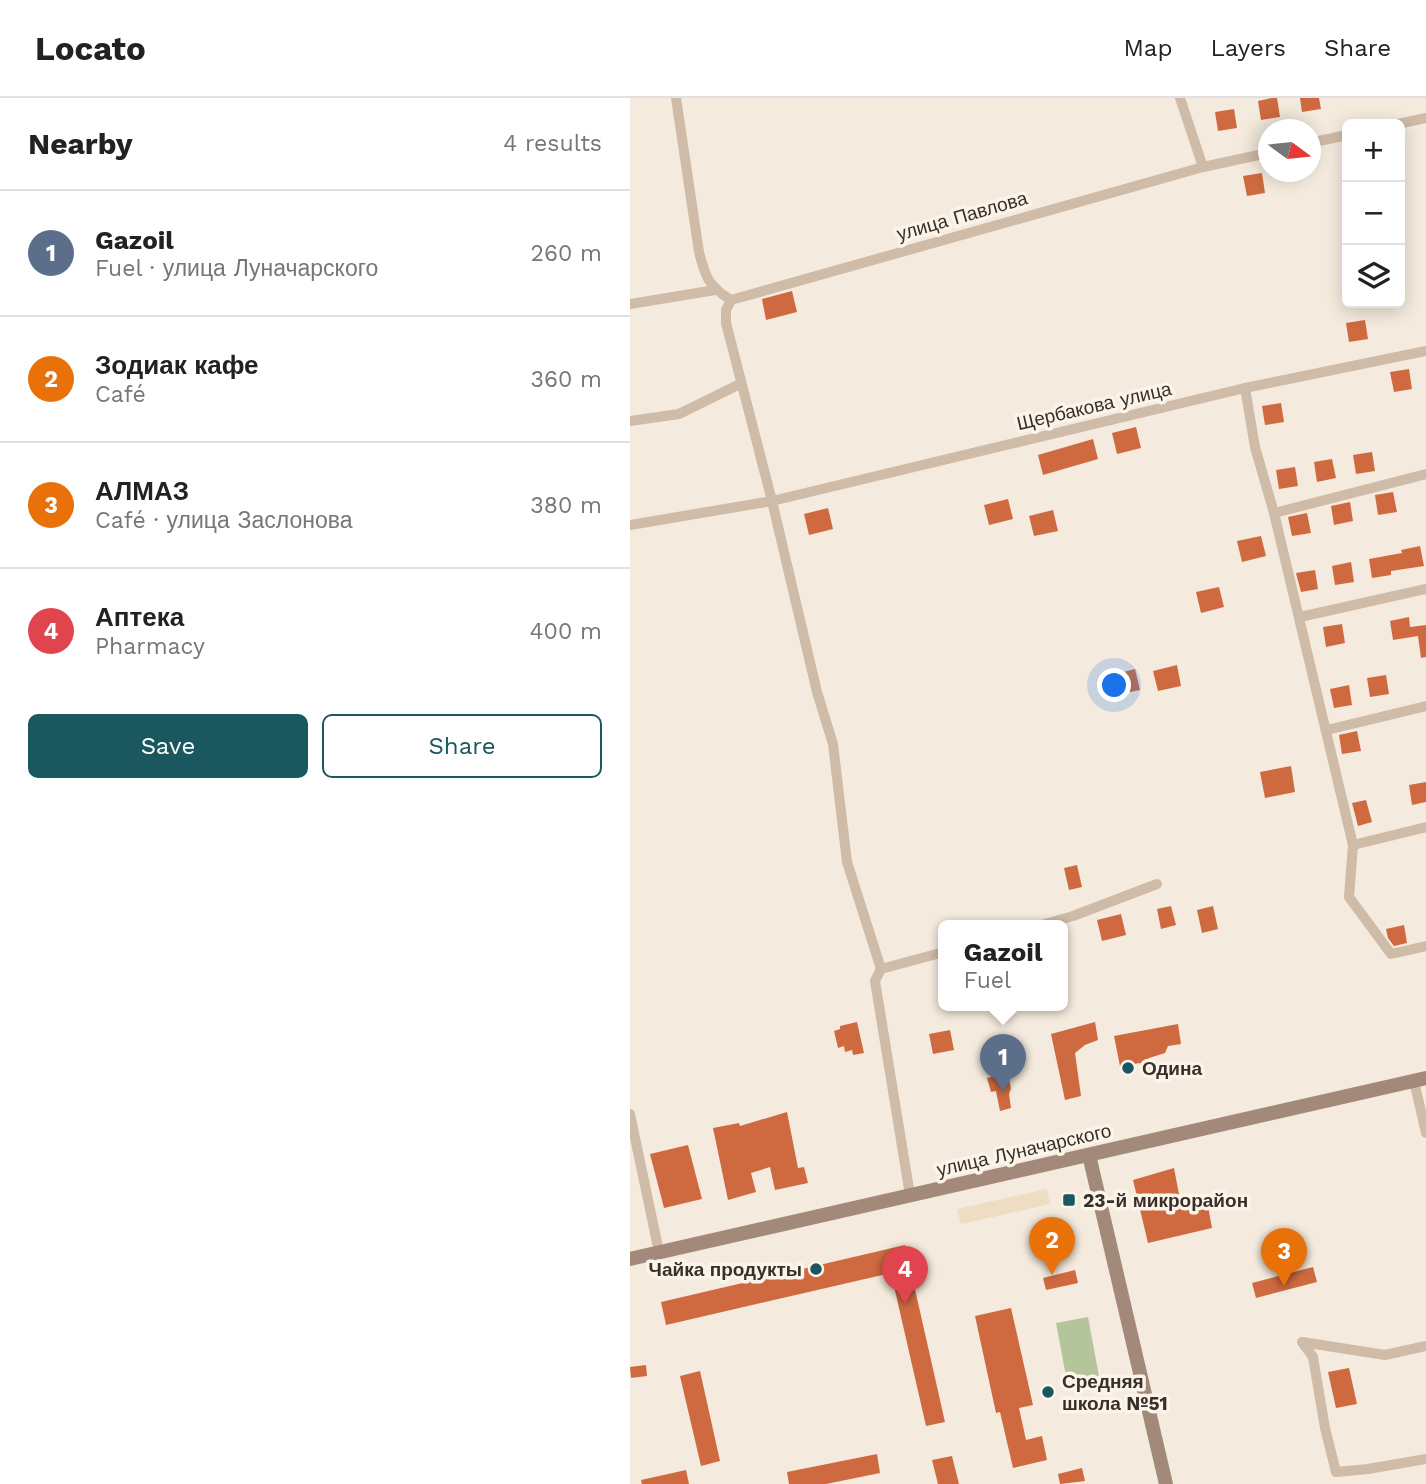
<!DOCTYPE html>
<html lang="en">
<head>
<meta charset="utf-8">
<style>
  body { margin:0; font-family:"Work Sans",sans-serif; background:#f2f2f2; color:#222 }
  .controls { position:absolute; right:21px; top:21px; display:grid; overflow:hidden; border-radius:10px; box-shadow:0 4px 18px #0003 }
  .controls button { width:63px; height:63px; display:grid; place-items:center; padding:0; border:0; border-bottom:2px solid #e0e0e0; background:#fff; color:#222; font:35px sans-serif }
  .compass { position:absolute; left:628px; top:21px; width:63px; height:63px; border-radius:50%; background:#fff; box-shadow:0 4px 18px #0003; rotate:105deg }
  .you { position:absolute; left:485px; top:588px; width:24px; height:24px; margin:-18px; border:5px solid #fff; border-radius:50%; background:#1a73e8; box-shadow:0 0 0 10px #1a73e833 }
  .badge { display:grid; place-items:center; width:46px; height:46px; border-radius:50%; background:#1a575f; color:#fff; font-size:23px; font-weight:700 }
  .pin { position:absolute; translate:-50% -58px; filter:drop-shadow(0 2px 4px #0008) }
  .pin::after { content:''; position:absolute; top:37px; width:24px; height:21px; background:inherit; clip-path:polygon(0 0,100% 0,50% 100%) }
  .popup { position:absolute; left:308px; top:822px; width:130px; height:91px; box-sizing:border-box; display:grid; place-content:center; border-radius:10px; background:#fff; filter:drop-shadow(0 2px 5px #0005); font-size:23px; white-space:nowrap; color:#767676 }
  .popup b { font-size:26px; color:#222 }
  .popup::after { content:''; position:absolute; left:50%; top:100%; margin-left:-14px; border:14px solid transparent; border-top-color:#fff }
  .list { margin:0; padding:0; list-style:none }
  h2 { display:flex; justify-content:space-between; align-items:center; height:91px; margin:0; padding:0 28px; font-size:30px }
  h2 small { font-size:23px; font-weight:400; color:#767676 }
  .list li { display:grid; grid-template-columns:46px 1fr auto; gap:21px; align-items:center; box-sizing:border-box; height:126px; padding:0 28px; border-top:2px solid #e0e0e0 }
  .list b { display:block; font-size:26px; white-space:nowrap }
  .list p { margin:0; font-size:23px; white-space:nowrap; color:#767676 }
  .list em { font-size:23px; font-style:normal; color:#767676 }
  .actions { display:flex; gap:14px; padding:21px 28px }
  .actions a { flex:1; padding:16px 0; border:2px solid #1a575f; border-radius:10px; text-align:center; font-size:24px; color:#1a575f }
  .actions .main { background:#1a575f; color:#fff }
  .icon { flex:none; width:38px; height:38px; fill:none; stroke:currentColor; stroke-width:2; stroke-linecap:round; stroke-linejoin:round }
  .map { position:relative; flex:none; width:796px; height:1386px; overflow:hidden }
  header { display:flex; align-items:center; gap:42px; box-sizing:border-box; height:98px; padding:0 35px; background:#fff; border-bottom:2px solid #e0e0e0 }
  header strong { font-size:33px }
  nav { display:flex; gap:38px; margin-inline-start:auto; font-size:24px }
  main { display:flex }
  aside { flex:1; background:#fff }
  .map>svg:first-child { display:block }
  .green { fill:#b5c59b }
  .plaza { fill:#edddc3 }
  .building { fill:#cf6a40 }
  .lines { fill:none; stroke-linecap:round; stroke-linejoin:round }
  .street { stroke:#cebba8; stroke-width:10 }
  .secondary { stroke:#a28979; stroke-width:14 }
  .poi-dot { fill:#1a575f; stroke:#fbf4ea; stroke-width:2.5 }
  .labels { text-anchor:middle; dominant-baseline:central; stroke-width:7; stroke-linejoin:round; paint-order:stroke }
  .street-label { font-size:19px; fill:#3a2f28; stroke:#fbf4ea }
  .poi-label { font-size:19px; font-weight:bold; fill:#3a2f28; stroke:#fbf4ea; text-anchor:start }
</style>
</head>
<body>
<header>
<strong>Locato</strong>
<nav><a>Map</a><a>Layers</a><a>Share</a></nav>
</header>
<main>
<aside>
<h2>Nearby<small>4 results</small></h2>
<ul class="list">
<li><span class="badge" style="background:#5c6f8a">1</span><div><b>Gazoil</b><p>Fuel · улица Луначарского</p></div><em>260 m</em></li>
<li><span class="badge" style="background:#e8710a">2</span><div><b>Зодиак кафе</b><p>Café</p></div><em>360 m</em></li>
<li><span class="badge" style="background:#e8710a">3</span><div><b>АЛМАЗ</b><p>Café · улица Заслонова</p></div><em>380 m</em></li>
<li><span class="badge" style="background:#e0444e">4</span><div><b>Аптека</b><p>Pharmacy</p></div><em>400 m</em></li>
</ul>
<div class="actions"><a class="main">Save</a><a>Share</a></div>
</aside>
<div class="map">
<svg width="796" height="1386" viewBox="0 0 796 1386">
  <rect width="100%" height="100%" fill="#f4eadd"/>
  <polygon class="green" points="458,1219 470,1284 438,1289 426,1225"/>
  <polygon class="plaza" points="417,1091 420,1106 331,1126 327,1111"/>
  <g class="building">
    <polygon points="642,0 647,0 650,19 631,22 628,3"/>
    <polygon points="670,0 689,0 691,11 672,14"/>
    <polygon points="604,11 607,30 588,33 585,14"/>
    <polygon points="632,75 635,95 617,98 613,78"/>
    <polygon points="162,193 167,214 136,222 132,201"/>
    <polygon points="735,222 738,241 719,244 716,225"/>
    <polygon points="779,271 782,291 764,294 760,274"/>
    <polygon points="651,305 654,324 635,327 632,308"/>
    <polygon points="506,329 511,350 487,356 482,335"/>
    <polygon points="463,341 468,361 413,377 408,357"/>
    <polygon points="742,354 745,373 726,376 723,357"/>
    <polygon points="702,361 706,380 687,384 684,364"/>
    <polygon points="665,369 668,388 649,391 646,372"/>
    <polygon points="763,394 767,414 748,417 745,397"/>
    <polygon points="378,401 383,421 359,427 354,407"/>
    <polygon points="720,404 723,423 704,427 701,408"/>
    <polygon points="198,410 203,431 179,437 174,416"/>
    <polygon points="423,412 428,433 404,438 399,418"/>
    <polygon points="677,415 681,435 662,438 658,419"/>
    <polygon points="631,438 636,458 612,464 607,443"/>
    <polygon points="790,448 794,468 761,473 761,477 742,480 739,461 772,455 771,452"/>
    <polygon points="721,464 724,484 705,487 702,468"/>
    <polygon points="685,472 688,491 671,494 666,475"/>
    <polygon points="589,489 594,509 571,515 566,494"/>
    <polygon points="779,519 780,529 796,527 796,559 791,560 788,538 763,542 760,523"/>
    <polygon points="712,526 715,545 696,549 693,529"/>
    <polygon points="547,567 551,588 528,593 523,573"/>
    <polygon points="505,571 510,592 486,597 482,577"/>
    <polygon points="756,577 759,596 740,599 737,580"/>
    <polygon points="719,587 722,607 704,610 700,591"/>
    <polygon points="727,633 731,653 712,656 709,637"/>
    <polygon points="661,668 665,694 635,700 630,674"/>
    <polygon points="796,684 796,704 782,707 779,687"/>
    <polygon points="736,702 742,724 728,728 722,705"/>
    <polygon points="447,767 452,789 439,792 434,770"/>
    <polygon points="541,808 546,827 531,831 527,811"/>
    <polygon points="583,808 588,831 572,835 567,812"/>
    <polygon points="491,816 496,837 472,843 467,822"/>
    <polygon points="774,827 777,845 764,848 758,840 756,831"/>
    <polygon points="227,924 234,955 223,957 222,952 215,954 214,948 208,950 204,933 210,931 210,928"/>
    <polygon points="465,924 468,942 455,947 445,955 451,998 435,1002 421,936"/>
    <polygon points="548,926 551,946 538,948 535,955 519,960 523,974 511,974 510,965 490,968 484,938"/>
    <polygon points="320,932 324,952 303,956 299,936"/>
    <polygon points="377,975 381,990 379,996 381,1010 370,1013 366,993 361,994 357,980"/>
    <polygon points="157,1014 168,1070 174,1069 178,1085 145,1092 140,1069 121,1075 126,1094 98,1102 83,1030 109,1025 110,1028"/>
    <polygon points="58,1047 72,1101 34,1110 20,1056"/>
    <polygon points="544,1070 552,1112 578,1108 582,1130 518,1145 503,1082"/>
    <polygon points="275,1147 315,1324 296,1328 261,1175 36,1227 31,1204"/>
    <polygon points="683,1169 687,1184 626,1200 622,1185"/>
    <polygon points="445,1172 448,1185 416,1192 413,1180"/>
    <polygon points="381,1210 403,1307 389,1310 396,1342 412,1338 417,1362 383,1370 370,1314 366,1315 345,1218"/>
    <polygon points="16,1267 17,1278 1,1280 0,1269"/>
    <polygon points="719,1270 727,1306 706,1310 698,1274"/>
    <polygon points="70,1273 90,1363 71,1368 50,1278"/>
    <polygon points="247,1356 250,1375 196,1386 159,1386 157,1374"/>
    <polygon points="322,1358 329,1386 308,1386 302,1362"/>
    <polygon points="452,1370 455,1383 430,1386 428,1376"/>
    <polygon points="56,1372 59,1386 12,1386 11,1382"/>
  </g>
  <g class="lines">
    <g class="street">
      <path d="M46,0l23,154c6,24 9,34 32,48l-5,10v13l46,178 45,191 16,52 14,118 34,107"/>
      <polyline points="550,0 573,69"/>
      <polyline points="768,26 796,20"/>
      <polyline points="680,45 717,37"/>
      <polyline points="101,202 573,69 638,55"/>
      <polyline points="0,206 85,192"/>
      <polyline points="615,290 625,349 644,415 723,747 719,799 761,856 796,848"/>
      <polyline points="0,323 49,316 110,286"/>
      <polyline points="644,415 796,376"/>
      <polyline points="0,427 142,403 615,290 796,253"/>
      <polyline points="670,519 796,491"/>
      <polyline points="697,632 796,608"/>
      <polyline points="723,747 796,729"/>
      <polyline points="408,828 443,818 527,786"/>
      <polyline points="784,983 796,1035"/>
      <polyline points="0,1016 29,1154"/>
      <polyline points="280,1097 245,883 251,871 314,854"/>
      <polyline points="796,1248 755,1257 672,1244 683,1259 695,1330 706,1374 738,1371 796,1361"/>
    </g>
    <g class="secondary">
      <polyline points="459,1057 536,1386"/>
      <polyline points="0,1161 796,980"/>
    </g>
  </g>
  <g class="poi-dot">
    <circle cx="498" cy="970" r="7"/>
    <rect x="432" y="1095" width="14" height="14" rx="3.5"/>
    <circle cx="186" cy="1171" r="7"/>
    <circle cx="418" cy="1294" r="7"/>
  </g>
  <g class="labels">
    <g class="street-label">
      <text transform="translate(332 118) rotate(-16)">улица Павлова</text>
      <text transform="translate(464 308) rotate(-13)">Щербакова улица</text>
      <text transform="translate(394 1052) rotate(-13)">улица Луначарского</text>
    </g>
    <g class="poi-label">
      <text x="512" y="970">Одина</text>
      <text x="453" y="1102">23-й микрорайон</text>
      <text x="172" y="1171" text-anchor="end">Чайка продукты</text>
      <text x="432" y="1283">Средняя<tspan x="432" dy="22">школа №51</tspan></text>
    </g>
  </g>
</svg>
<div class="controls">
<button>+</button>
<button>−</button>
<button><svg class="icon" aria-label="layers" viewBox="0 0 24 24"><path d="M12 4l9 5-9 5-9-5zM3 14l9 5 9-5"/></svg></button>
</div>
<svg class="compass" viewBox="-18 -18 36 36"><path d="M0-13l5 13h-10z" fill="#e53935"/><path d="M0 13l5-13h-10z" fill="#767676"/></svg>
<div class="you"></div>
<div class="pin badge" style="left:373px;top:994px;background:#5c6f8a">1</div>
<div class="popup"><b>Gazoil</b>Fuel</div>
<div class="pin badge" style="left:422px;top:1177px;background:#e8710a">2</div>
<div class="pin badge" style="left:654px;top:1188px;background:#e8710a">3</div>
<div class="pin badge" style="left:275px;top:1206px;background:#e0444e">4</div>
</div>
</main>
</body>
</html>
